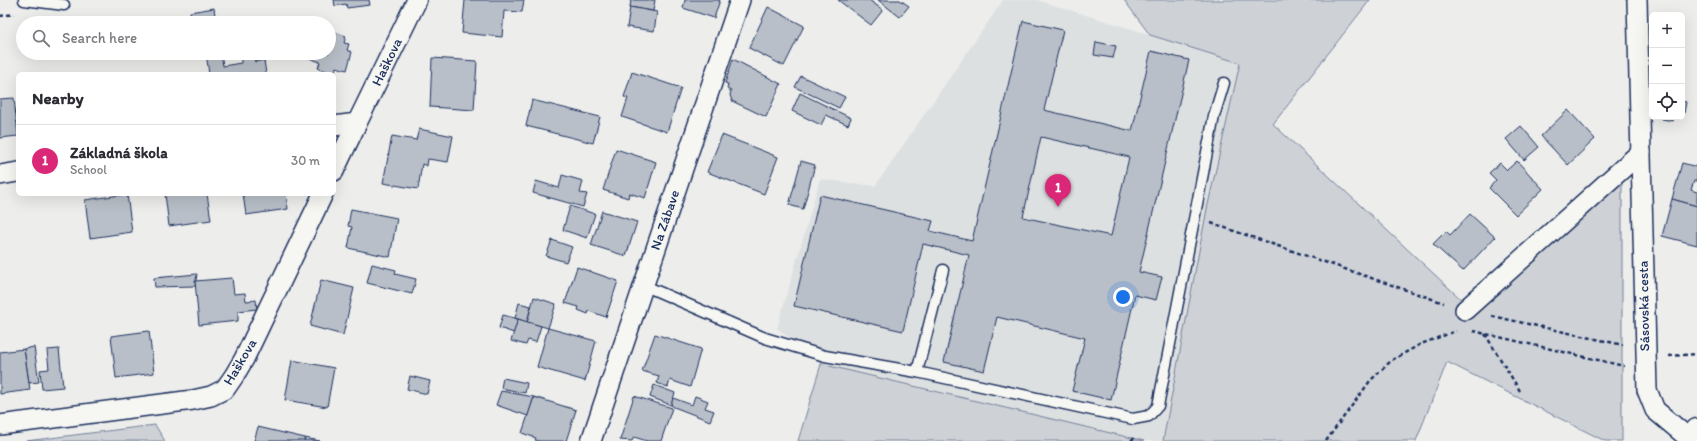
<!DOCTYPE html>
<html lang="en">
<head>
<meta charset="utf-8">
<style>
  body { margin:0; font-family:Itim,sans-serif; background:#f2f2f3; color:#2b2b33 }
  .controls { position:absolute; right:12px; top:12px; display:grid; overflow:hidden; border-radius:6px; box-shadow:0 4px 16px #0002 }
  .controls button { width:36px; height:36px; display:grid; place-items:center; padding:0; border:0; border-bottom:1px solid #e1e1e2; background:#fff; color:#2b2b33; font:20px sans-serif }
  .you { position:absolute; left:1123px; top:297px; width:14px; height:14px; margin:-10px; border:3px solid #fff; border-radius:50%; background:#1a73e8; box-shadow:0 0 0 6px #1a73e833 }
  .badge { display:grid; place-items:center; width:26px; height:26px; border-radius:50%; background:#db2777; color:#fff; font-size:13px; font-weight:700 }
  .pin { position:absolute; translate:-50% -33px; filter:drop-shadow(0 1px 2px #0008) }
  .pin::after { content:''; position:absolute; top:21px; width:14px; height:12px; background:inherit; clip-path:polygon(0 0,100% 0,50% 100%) }
  .list { margin:0; padding:0; list-style:none }
  h2 { display:flex; justify-content:space-between; align-items:center; height:52px; margin:0; padding:0 16px; font-size:17px }
  h2 small { font-size:13px; font-weight:400; color:#7c7c81 }
  .list li { display:grid; grid-template-columns:26px 1fr auto; gap:12px; align-items:center; box-sizing:border-box; height:72px; padding:0 16px; border-top:1px solid #e1e1e2 }
  .list b { display:block; font-size:15px; white-space:nowrap }
  .list p { margin:0; font-size:13px; white-space:nowrap; color:#7c7c81 }
  .list em { font-size:13px; font-style:normal; color:#7c7c81 }
  .icon { flex:none; width:22px; height:22px; fill:none; stroke:currentColor; stroke-width:2; stroke-linecap:round; stroke-linejoin:round }
  .map { position:relative; flex:none; width:1697px; height:441px; overflow:hidden }
  .search { position:absolute; background:#fff; box-shadow:0 4px 16px #0002; left:16px; top:16px; width:320px; height:44px; display:flex; align-items:center; gap:10px; box-sizing:border-box; padding:0 14px; border-radius:22px; color:#7c7c81; font-size:15px }
  .panel { position:absolute; background:#fff; box-shadow:0 4px 16px #0002; left:16px; top:72px; width:320px; height:124px; border-radius:6px }
  .map>svg:first-child { display:block }
  .built { fill:#dde0e1 }
  .green { fill:#ced2d7; stroke:#74809a }
  .building { fill:#b9bfc8; stroke:#1b2f5e; fill-rule:evenodd }
  .lines { fill:none; stroke-linecap:round; stroke-linejoin:round }
  .service-casing { stroke:#1b2f5e; stroke-width:13 }
  .minor-casing { stroke:#1b2f5e; stroke-width:22 }
  .tertiary-casing { stroke:#1b2f5e; stroke-width:25 }
  .path { stroke:#1b2f5e; stroke-width:2.5; stroke-dasharray:4 3; stroke-linecap:butt }
  .service { stroke:#f6f6f2; stroke-width:10 }
  .minor { stroke:#f6f6f2; stroke-width:19 }
  .tertiary { stroke:#f6f6f2; stroke-width:22 }
  .labels { text-anchor:middle; dominant-baseline:central; stroke-width:3.5; stroke-linejoin:round; paint-order:stroke }
  .street-label { font-size:14px; fill:#1b2f5e; stroke:#f6f6f2 }
</style>
</head>
<body>
<div class="map">
<svg width="1697" height="441" viewBox="0 0 1697 441">
  <rect width="100%" height="100%" fill="#edeeec"/>
  <filter id="ink" filterUnits="userSpaceOnUse"><feTurbulence type="fractalNoise" baseFrequency=".025" numOctaves="2"/><feDisplacementMap in="SourceGraphic" scale="8" xChannelSelector="R" yChannelSelector="G"/><feConvolveMatrix kernelMatrix="1 2 1 2 8 2 1 2 1" color-interpolation-filters="sRGB"/></filter>
  <g filter="url(#ink)">
    <polygon class="built" points="1003,0 1037,0 1240,62 1207,210 1163,441 1144,441 821,364 777,328 820,179 875,186"/>
    <g class="green">
      <polygon points="1124,0 1370,0 1273,124 1464,302 1481,307 1622,183 1622,441 1605,441 1447,362 1416,441 1163,441 1207,209 1240,63 1150,35"/>
      <polygon points="821,364 1144,441 798,441"/>
      <polygon points="155,425 165,441 26,441"/>
    </g>
    <g class="building">
      <polygon points="334,0 369,0 370,5 347,8 346,4 335,6"/>
      <polygon points="465,0 524,0 522,12 504,11 502,37 462,33"/>
      <polygon points="631,0 655,0 653,11 630,7"/>
      <polygon points="685,0 720,0 714,18 683,8"/>
      <polygon points="838,0 869,0 883,10 871,25"/>
      <polygon points="878,0 900,0 909,6 900,17"/>
      <polygon points="630,7 657,12 654,31 627,27"/>
      <polygon points="768,7 804,26 784,66 749,48"/>
      <polygon points="214,8 216,23 192,23 190,12"/>
      <path d="M1023,21l40,9 -19,80 88,21 19,-80 38,9 -50,212 23,5 -6,23 -21,-5 -24,105 -39,-9 13,-53 -88,-21 -13,54 -40,-9 25,-107 -46,-11 -20,87 -109,-25 26,-111 113,26 -3,10 42,10zM1041,137l88,20 -18,79 -88,-19z"/>
      <polygon points="329,30 346,36 344,43 349,44 347,50 352,52 347,70 336,67 334,74 318,68 320,62 309,58 311,53 329,53"/>
      <polygon points="1096,42 1116,46 1113,58 1094,55"/>
      <polygon points="206,53 221,53 223,66 241,63 241,53 253,53 255,62 264,60 266,74 209,74"/>
      <polygon points="432,58 477,61 474,110 430,107"/>
      <polygon points="733,59 781,84 766,117 732,101 730,95 731,91 727,89 728,84 725,83"/>
      <polygon points="632,72 681,88 667,132 622,117 628,98 624,97"/>
      <polygon points="801,76 845,97 839,108 795,87"/>
      <polygon points="800,93 851,118 848,125 826,115 821,125 792,111"/>
      <polygon points="14,98 18,136 0,138 0,99"/>
      <polygon points="532,100 600,117 593,143 526,126"/>
      <polygon points="1682,101 1686,102 1684,113 1682,113"/>
      <polygon points="1568,110 1595,139 1568,165 1541,136"/>
      <polygon points="1662,117 1674,117 1673,121 1662,119"/>
      <polygon points="1521,126 1539,147 1524,160 1506,139"/>
      <polygon points="419,129 453,136 448,162 428,159 427,166 422,164 418,189 383,183 392,136 416,140"/>
      <polygon points="722,135 778,157 764,194 707,172"/>
      <polygon points="616,149 656,162 645,198 629,193 628,198 603,190"/>
      <polygon points="801,161 815,165 803,209 789,205"/>
      <polygon points="1517,161 1543,189 1516,215 1489,188 1496,180 1489,173 1500,163 1507,170"/>
      <polygon points="1682,163 1697,167 1697,181 1694,181 1691,190 1697,192 1697,206 1672,199"/>
      <polygon points="562,175 583,181 580,193 587,194 583,207 533,193 536,181 559,188"/>
      <polygon points="127,194 132,232 90,238 85,200"/>
      <polygon points="165,194 207,194 211,220 169,226"/>
      <polygon points="243,194 286,194 288,209 246,215"/>
      <polygon points="1672,199 1697,206 1697,245 1662,236"/>
      <polygon points="570,206 595,214 587,238 563,230"/>
      <polygon points="351,209 397,218 390,257 348,248 352,227 348,226"/>
      <polygon points="602,211 637,222 626,256 591,245"/>
      <polygon points="1470,214 1495,237 1463,271 1433,244 1446,231 1450,235"/>
      <polygon points="552,240 572,247 566,262 546,256"/>
      <polygon points="372,264 396,270 395,274 416,279 412,294 367,283"/>
      <polygon points="577,267 618,281 606,317 589,311 588,314 578,310 579,307 565,303"/>
      <polygon points="197,274 195,286 155,287 154,278"/>
      <polygon points="232,278 234,294 245,293 246,301 256,300 257,309 238,311 238,321 199,325 195,281"/>
      <polygon points="321,280 354,288 343,335 310,326"/>
      <polygon points="534,297 556,304 548,328 527,322"/>
      <polygon points="519,303 531,306 527,322 515,318"/>
      <polygon points="503,315 518,319 514,333 499,328"/>
      <polygon points="518,319 541,326 536,342 528,340 526,345 511,341"/>
      <polygon points="548,328 596,341 585,381 537,367"/>
      <polygon points="149,331 154,373 116,378 111,336"/>
      <polygon points="655,334 701,349 690,387 670,380 668,387 657,383 659,376 642,371"/>
      <polygon points="34,347 39,382 29,383 24,349"/>
      <polygon points="24,349 30,390 0,394 0,352"/>
      <polygon points="59,349 63,387 42,389 40,370 49,369 47,350"/>
      <polygon points="292,360 334,368 327,407 285,400"/>
      <polygon points="410,376 430,381 427,394 407,389"/>
      <polygon points="503,378 527,383 525,393 501,388"/>
      <polygon points="654,385 675,393 671,405 650,397"/>
      <polygon points="501,391 534,397 528,416 496,405"/>
      <polygon points="634,396 672,408 661,441 647,441 634,437 632,441 620,440"/>
      <polygon points="695,396 708,401 705,408 714,411 710,421 674,407 671,405 673,398 692,405"/>
      <polygon points="534,397 576,410 566,441 539,441 535,440 536,438 522,433"/>
      <polygon points="258,427 305,438 304,441 254,441"/>
      <polygon points="305,438 320,441 304,441"/>
    </g>
    <g class="lines">
      <g class="service-casing">
        <g id="service">
          <polyline points="24,0 64,5"/>
          <polyline points="643,285 765,338 825,356 917,372 943,270"/>
          <polyline points="917,372 1133,419 1149,416 1158,406 1214,116 1224,83"/>
        </g>
      </g>
      <g class="minor-casing">
        <g id="minor">
          <polyline points="1637,0 1647,390 1655,410 1692,441"/>
          <polyline points="334,126 357,123 417,0"/>
          <polyline points="334,171 357,123"/>
          <polyline points="0,175 18,172"/>
          <polyline points="1465,310 1641,152"/>
          <polyline points="0,425 193,400 211,396 225,389 234,376 244,359 323,194"/>
          <polyline points="591,441 740,0"/>
        </g>
      </g>
      <g class="tertiary-casing">
        <polyline id="tertiary" points="1693,441 1697,430"/>
      </g>
      <g class="path">
        <polyline points="0,16 14,14"/>
        <polyline points="1211,223 1444,303"/>
        <polyline points="1492,316 1623,345"/>
        <polyline points="1473,331 1624,366"/>
        <polyline points="1485,334 1520,391"/>
        <polyline points="1669,356 1697,354"/>
        <polyline points="1131,441 1135,437"/>
        <polyline points="1326,441 1370,381 1392,360 1421,344 1456,331"/>
      </g>
      <use href="#service" class="service"/>
      <use href="#minor" class="minor"/>
      <use href="#tertiary" class="tertiary"/>
    </g>
  </g>
  <g class="labels">
    <g class="street-label">
      <text transform="translate(387 62) rotate(-64)">Haškova</text>
      <text transform="translate(665 220) rotate(-71)">Na Zábave</text>
      <text transform="translate(1644 306) rotate(-91)">Sásovská cesta</text>
      <text transform="translate(240 362) rotate(-59)">Haškova</text>
    </g>
  </g>
</svg>
<div class="controls">
<button>+</button>
<button>−</button>
<button><svg class="icon" aria-label="locate" viewBox="0 0 24 24"><circle cx="12" cy="12" r="6"/><path d="M12 2v4M12 18v4M2 12h4M18 12h4"/></svg></button>
</div>
<div class="you"></div>
<div class="pin badge" style="left:1058px;top:207px">1</div>
<div class="search"><svg class="icon" aria-label="search" viewBox="0 0 24 24"><circle cx="10" cy="10" r="6"/><path d="M15 15l6 6"/></svg>Search here</div>
<section class="panel">
<h2>Nearby<small></small></h2>
<ul class="list">
<li><span class="badge">1</span><div><b>Základná škola</b><p>School</p></div><em>30 m</em></li>
</ul>
</section>
</div>
</body>
</html>
